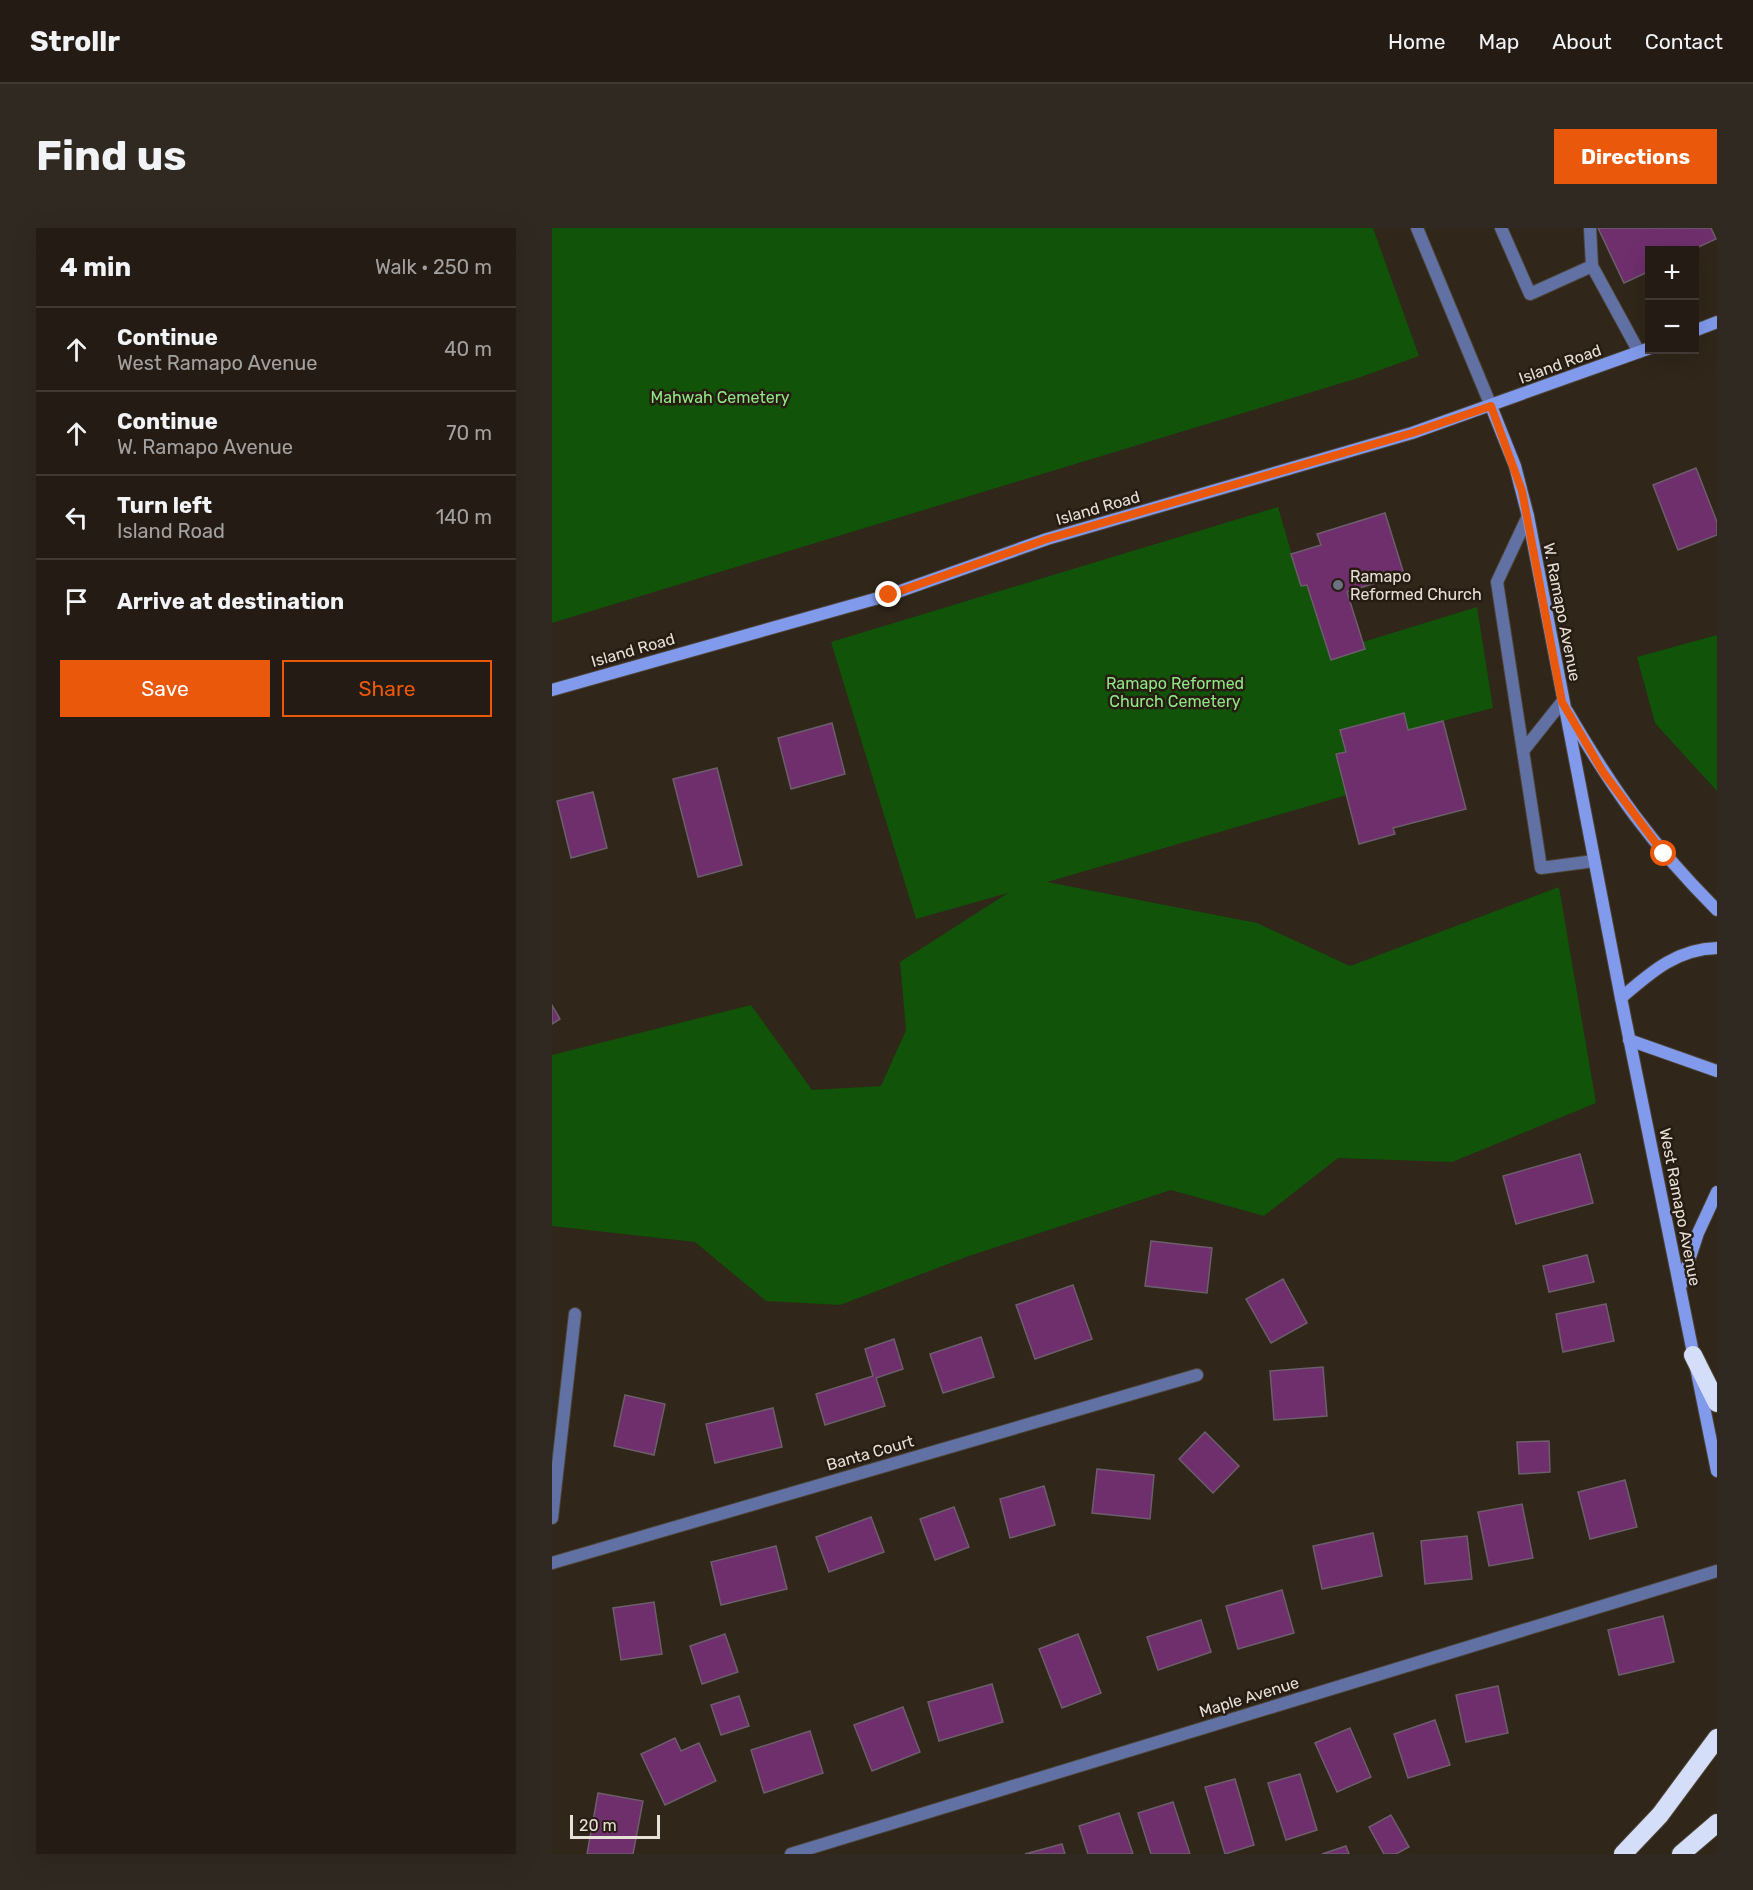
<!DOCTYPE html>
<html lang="en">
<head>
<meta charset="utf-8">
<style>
  body { margin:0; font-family:Rubik,sans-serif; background:#302922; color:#f1f3f6 }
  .controls { position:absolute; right:18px; top:18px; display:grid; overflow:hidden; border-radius:0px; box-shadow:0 6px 24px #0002 }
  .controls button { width:54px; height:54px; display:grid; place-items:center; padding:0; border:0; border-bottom:2px solid #413a34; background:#241c14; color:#f1f3f6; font:30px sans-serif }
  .scale { position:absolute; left:18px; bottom:15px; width:90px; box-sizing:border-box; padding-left:6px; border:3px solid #e6e0d8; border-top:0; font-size:16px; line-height:21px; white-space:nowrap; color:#e6e0d8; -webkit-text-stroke:4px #261c11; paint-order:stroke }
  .stop { position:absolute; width:18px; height:18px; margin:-14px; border:4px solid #ea580c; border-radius:50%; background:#fff }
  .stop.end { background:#ea580c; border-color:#fff; box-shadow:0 2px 6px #0008 }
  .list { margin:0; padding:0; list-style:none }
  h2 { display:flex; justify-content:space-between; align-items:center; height:78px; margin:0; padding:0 24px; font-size:26px }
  h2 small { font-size:20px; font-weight:400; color:#a3a1a0 }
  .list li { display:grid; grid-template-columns:39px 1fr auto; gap:18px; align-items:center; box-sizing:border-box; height:84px; padding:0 24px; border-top:2px solid #413a34 }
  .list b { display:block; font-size:22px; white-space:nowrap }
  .list p { margin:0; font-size:20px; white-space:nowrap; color:#a3a1a0 }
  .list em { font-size:20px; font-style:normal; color:#a3a1a0 }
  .actions { display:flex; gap:12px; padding:18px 24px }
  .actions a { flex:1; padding:14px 0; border:2px solid #ea580c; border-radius:0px; text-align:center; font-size:21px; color:#ea580c }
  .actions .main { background:#ea580c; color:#fff }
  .icon { flex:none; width:33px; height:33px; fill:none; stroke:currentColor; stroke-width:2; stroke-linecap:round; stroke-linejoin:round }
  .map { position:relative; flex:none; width:1165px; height:1626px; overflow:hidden; border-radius:0px }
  header { display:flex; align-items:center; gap:36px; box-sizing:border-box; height:84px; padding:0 30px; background:#241c14; border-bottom:2px solid #413a34 }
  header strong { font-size:28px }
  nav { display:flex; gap:33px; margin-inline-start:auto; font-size:21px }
  .intro { display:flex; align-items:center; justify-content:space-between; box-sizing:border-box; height:144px; padding:0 36px }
  h1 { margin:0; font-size:42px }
  .button { padding:15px 27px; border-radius:0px; background:#ea580c; color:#fff; font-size:21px; font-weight:700 }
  main { display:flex; gap:36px; padding:0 36px }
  aside { flex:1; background:#241c14; border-radius:0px; box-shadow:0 6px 24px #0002 }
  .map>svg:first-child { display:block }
  .green { fill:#105309 }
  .building { fill:#6f2f6d; stroke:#6c5e6a; stroke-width:1.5 }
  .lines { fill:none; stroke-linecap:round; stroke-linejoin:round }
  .lane-casing { stroke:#4d4438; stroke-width:14 }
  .street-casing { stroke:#4d4438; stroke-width:14 }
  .secondary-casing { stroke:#4d4438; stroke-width:14 }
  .highway-casing { stroke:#4d4438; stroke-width:20 }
  .lane { stroke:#6171a4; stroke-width:12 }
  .street { stroke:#6171a4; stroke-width:12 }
  .secondary { stroke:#819aec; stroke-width:12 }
  .highway { stroke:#d5def8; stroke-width:18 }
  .route { stroke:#ea580c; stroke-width:8 }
  .worship-dot { fill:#6b7280; stroke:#261c11; stroke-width:2 }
  .labels { text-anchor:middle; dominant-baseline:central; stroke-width:5; stroke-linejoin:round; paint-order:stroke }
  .street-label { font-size:16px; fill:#e6e0d8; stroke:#261c11 }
  .park-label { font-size:16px; fill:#91e787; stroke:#261c11 }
  .poi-label { font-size:16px; fill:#e6e0d8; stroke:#261c11; text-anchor:start }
</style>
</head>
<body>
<header>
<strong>Strollr</strong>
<nav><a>Home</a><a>Map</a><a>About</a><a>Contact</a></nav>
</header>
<div class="intro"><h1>Find us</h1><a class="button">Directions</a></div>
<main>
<aside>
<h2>4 min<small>Walk · 250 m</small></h2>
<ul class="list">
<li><svg class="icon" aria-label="ahead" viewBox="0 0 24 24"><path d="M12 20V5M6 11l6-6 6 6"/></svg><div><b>Continue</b><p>West Ramapo Avenue</p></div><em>40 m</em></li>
<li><svg class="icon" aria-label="ahead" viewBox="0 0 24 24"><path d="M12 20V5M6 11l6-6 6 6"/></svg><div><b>Continue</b><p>W. Ramapo Avenue</p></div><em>70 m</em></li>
<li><svg class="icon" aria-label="left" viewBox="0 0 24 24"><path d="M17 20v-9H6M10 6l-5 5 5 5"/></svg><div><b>Turn left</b><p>Island Road</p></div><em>140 m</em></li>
<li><svg class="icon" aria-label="arrive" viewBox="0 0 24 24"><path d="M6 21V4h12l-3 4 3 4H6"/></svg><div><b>Arrive at destination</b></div></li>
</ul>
<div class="actions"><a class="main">Save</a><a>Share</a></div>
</aside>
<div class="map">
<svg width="1165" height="1626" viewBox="0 0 1165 1626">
  <rect width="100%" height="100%" fill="#30261a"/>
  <g class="green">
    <polygon points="0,0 821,0 867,128 806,150 0,395"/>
    <polygon points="726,279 749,358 755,357 779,432 813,421 811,414 925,379 941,480 856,502 852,486 788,502 794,524 784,527 795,567 495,654 705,695 798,738 1007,659 1044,875 900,934 786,930 712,988 619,962 417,1028 288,1077 214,1073 143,1014 0,998 0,827 199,777 260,862 329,858 354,802 348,734 456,665 364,691 279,414"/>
    <polygon points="1165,407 1165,563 1103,495 1085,429"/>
  </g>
  <g class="building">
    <polygon points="1046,0 1159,0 1164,11 1140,22 1098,22 1098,43 1072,55"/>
    <polygon points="1144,240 1165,294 1165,307 1126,322 1101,257"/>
    <polygon points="833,285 852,346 795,364 813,421 779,432 755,357 749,358 739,326 769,317 765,306"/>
    <polygon points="852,485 856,502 891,493 914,581 841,600 843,606 807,616 784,526 794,524 788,502"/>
    <polygon points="280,495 293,546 239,561 226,510"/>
    <polygon points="165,540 190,637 146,649 121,551"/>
    <polygon points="41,564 55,620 19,630 5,573"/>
    <polygon points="0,777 8,791 0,796"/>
    <polygon points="1028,926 1041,975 964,996 951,948"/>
    <polygon points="599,1013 660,1020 655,1065 593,1058"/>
    <polygon points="1035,1027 1042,1054 997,1064 991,1038"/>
    <polygon points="731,1051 755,1095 719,1115 694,1071"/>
    <polygon points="521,1057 540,1111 483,1131 464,1077"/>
    <polygon points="1054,1076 1062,1113 1011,1124 1004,1086"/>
    <polygon points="429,1109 442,1149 391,1165 378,1126"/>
    <polygon points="342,1111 351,1141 324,1150 333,1178 273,1197 264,1166 321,1148 313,1121"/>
    <polygon points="771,1139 775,1188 722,1192 718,1143"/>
    <polygon points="73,1167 113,1176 102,1227 62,1218"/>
    <polygon points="221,1180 230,1219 163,1235 154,1196"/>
    <polygon points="653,1204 687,1238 661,1265 627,1231"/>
    <polygon points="997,1213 998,1244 967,1246 965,1214"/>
    <polygon points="545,1241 602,1247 598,1291 540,1285"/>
    <polygon points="1073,1252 1085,1299 1038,1311 1026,1264"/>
    <polygon points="492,1258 503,1297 458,1310 448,1271"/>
    <polygon points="970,1276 981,1330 937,1338 926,1284"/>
    <polygon points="402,1279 417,1319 383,1332 368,1291"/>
    <polygon points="319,1289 332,1324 277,1344 264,1309"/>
    <polygon points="821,1305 830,1348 770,1361 761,1318"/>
    <polygon points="915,1308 920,1351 873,1356 869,1313"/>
    <polygon points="224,1318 235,1361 169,1377 159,1334"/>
    <polygon points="730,1362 742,1405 686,1421 674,1378"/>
    <polygon points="102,1374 110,1426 69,1432 61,1380"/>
    <polygon points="1111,1388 1122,1434 1067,1447 1056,1402"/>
    <polygon points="649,1392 659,1424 606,1442 595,1409"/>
    <polygon points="173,1406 186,1444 150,1456 138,1418"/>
    <polygon points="526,1406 549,1465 510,1480 487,1421"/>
    <polygon points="440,1456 451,1494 387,1513 376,1474"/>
    <polygon points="946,1458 956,1505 914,1514 904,1467"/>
    <polygon points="187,1468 197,1498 169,1507 159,1477"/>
    <polygon points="351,1479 368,1524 320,1543 302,1497"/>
    <polygon points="883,1492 898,1537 856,1550 842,1506"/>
    <polygon points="798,1500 819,1549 785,1564 763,1515"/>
    <polygon points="258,1503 271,1545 212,1565 199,1522"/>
    <polygon points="123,1510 129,1523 147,1515 164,1553 113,1577 89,1526"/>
    <polygon points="748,1546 765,1602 734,1612 716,1555"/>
    <polygon points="683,1551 702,1617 673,1626 653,1559"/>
    <polygon points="46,1565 91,1573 81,1626 35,1626"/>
    <polygon points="621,1574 638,1626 599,1626 586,1585"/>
    <polygon points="567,1585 581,1626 536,1626 527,1598"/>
    <polygon points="839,1587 857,1619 844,1626 832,1626 817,1599"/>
    <polygon points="510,1616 513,1626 473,1626"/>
    <polygon points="794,1618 797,1626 770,1626"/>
  </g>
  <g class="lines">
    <g class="lane-casing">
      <g id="lane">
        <polyline points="865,0 939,178"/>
        <polyline points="949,0 978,66 1040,38"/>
        <polyline points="1038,0 1040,38 1087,124"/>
        <polyline points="976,288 945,354 989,640 1042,633"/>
        <polyline points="971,523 1010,474"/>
      </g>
    </g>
    <g class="street-casing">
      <g id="street">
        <polyline points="0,1290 23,1086"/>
        <polyline points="0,1335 645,1147"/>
        <polyline points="239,1626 1165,1343"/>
      </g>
    </g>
    <g class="secondary-casing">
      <g id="secondary">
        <polyline points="1142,103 1165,94"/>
        <polyline points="939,178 963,238 976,288 1069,770 1165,1243"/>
        <polyline points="0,462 337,367 495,311 860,205 1098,120"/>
        <path d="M1015,483c46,79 85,134 150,199"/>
        <path d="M1069,770c29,-25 55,-49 96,-50"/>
        <polyline points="1077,812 1165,843"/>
        <polyline points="1128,1060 1146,1005 1165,964"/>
      </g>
    </g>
    <g class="highway-casing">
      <g id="highway">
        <polyline points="1141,1127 1165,1175"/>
        <polyline points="1071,1626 1108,1587 1165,1510"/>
        <polyline points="1129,1626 1165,1595"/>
      </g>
    </g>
    <use href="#lane" class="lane"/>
    <use href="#street" class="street"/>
    <use href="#secondary" class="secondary"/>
    <use href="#highway" class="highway"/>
  </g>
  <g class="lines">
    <polyline class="route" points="337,367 495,311 860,205 939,178 970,263 1010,474 1051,544 1112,626"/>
  </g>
  <circle class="worship-dot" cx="786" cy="357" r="6"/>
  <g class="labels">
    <g class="street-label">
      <text transform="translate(1008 136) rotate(-20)">Island Road</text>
      <text transform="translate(546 280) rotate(-16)">Island Road</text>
      <text transform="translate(1010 384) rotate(79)">W. Ramapo Avenue</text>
      <text transform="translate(81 422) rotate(-16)">Island Road</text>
      <text transform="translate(1128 979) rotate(79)">West Ramapo Avenue</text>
      <text transform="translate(318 1225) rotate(-16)">Banta Court</text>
      <text transform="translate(697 1469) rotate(-17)">Maple Avenue</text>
    </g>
    <g class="park-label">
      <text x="168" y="169">Mahwah Cemetery</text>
      <text x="623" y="455">Ramapo Reformed<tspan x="623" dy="18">Church Cemetery</tspan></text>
    </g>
    <g class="poi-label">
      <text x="798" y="348">Ramapo<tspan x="798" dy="18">Reformed Church</tspan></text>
    </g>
  </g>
</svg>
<div class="controls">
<button>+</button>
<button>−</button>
</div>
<div class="scale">20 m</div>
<div class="stop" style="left:1112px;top:626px"></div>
<div class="stop end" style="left:337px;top:367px"></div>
</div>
</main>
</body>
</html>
